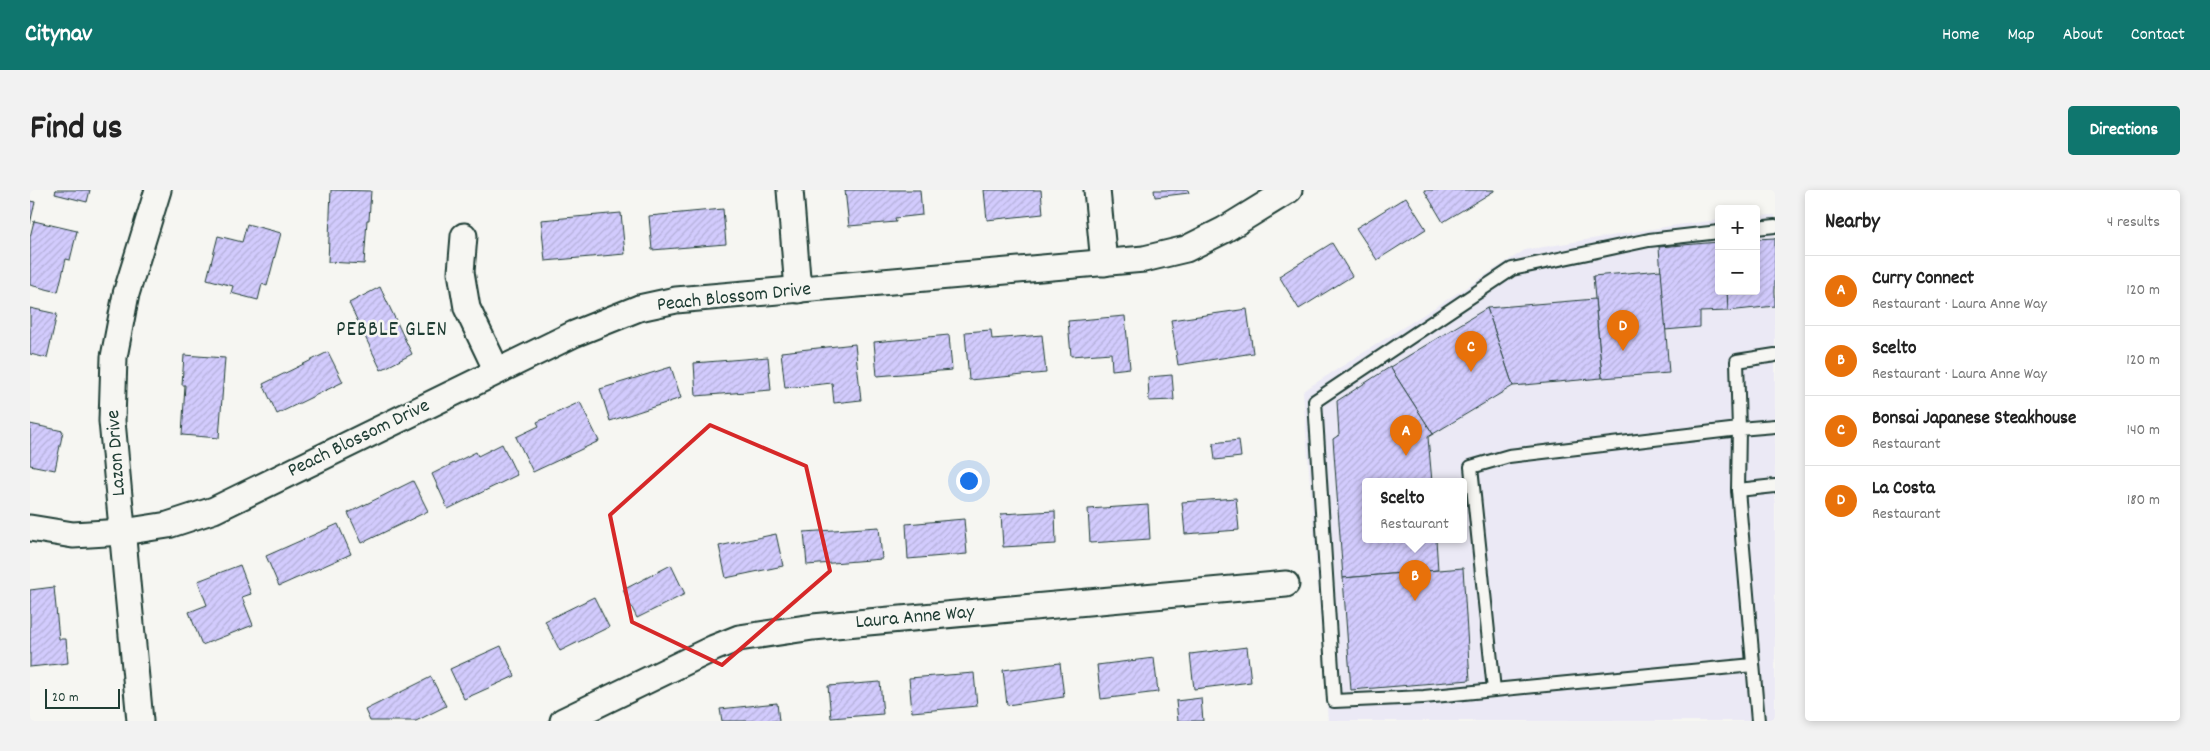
<!DOCTYPE html>
<html lang="en">
<head>
<meta charset="utf-8">
<style>
  body { margin:0; font-family:Dekko,sans-serif; background:#f2f2f2; color:#222 }
  .controls { position:absolute; right:15px; top:15px; display:grid; overflow:hidden; border-radius:5px; box-shadow:0 2px 8px #0003 }
  .controls button { width:45px; height:45px; display:grid; place-items:center; padding:0; border:0; border-bottom:1px solid #e0e0e0; background:#fff; color:#222; font:25px sans-serif }
  .scale { position:absolute; left:15px; bottom:12px; width:75px; box-sizing:border-box; padding-left:5px; border:2px solid #1f3d34; border-top:0; font-size:14px; line-height:18px; white-space:nowrap; color:#1f3d34; -webkit-text-stroke:4px #f6f6f2; paint-order:stroke }
  .you { position:absolute; left:938px; top:290px; width:18px; height:18px; margin:-12px; border:4px solid #fff; border-radius:50%; background:#1a73e8; box-shadow:0 0 0 8px #1a73e833 }
  .badge { display:grid; place-items:center; width:32px; height:32px; border-radius:50%; background:#0f766e; color:#fff; font-size:16px; font-weight:700 }
  .pin { position:absolute; translate:-50% -41px; filter:drop-shadow(0 1px 2px #0008) }
  .pin::after { content:''; position:absolute; top:26px; width:18px; height:15px; background:inherit; clip-path:polygon(0 0,100% 0,50% 100%) }
  .popup { position:absolute; left:1332px; top:288px; width:105px; height:65px; box-sizing:border-box; display:grid; place-content:center; border-radius:5px; background:#fff; filter:drop-shadow(0 1px 4px #0005); font-size:16px; white-space:nowrap; color:#767676 }
  .popup b { font-size:19px; color:#222 }
  .popup::after { content:''; position:absolute; left:50%; top:100%; margin-left:-10px; border:10px solid transparent; border-top-color:#fff }
  .list { margin:0; padding:0; list-style:none }
  h2 { display:flex; justify-content:space-between; align-items:center; height:65px; margin:0; padding:0 20px; font-size:21px }
  h2 small { font-size:16px; font-weight:400; color:#767676 }
  .list li { display:grid; grid-template-columns:32px 1fr auto; gap:15px; align-items:center; box-sizing:border-box; height:70px; padding:0 20px; border-top:1px solid #e0e0e0 }
  .list b { display:block; font-size:19px; white-space:nowrap }
  .list p { margin:0; font-size:16px; white-space:nowrap; color:#767676 }
  .list em { font-size:16px; font-style:normal; color:#767676 }
  .map { position:relative; flex:none; width:1745px; height:531px; overflow:hidden; border-radius:5px }
  header { display:flex; align-items:center; gap:30px; box-sizing:border-box; height:70px; padding:0 25px; background:#0f766e; color:#fff }
  header strong { font-size:24px }
  nav { display:flex; gap:28px; margin-inline-start:auto; font-size:18px }
  .intro { display:flex; align-items:center; justify-content:space-between; box-sizing:border-box; height:120px; padding:0 30px }
  h1 { margin:0; font-size:35px }
  .button { padding:12px 22px; border-radius:5px; background:#0f766e; color:#fff; font-size:18px; font-weight:700 }
  main { display:flex; gap:30px; padding:0 30px }
  aside { flex:1; background:#fff; border-radius:5px; box-shadow:0 2px 8px #0003 }
  .map>svg:first-child { display:block }
  .built { fill:#ebe9f5; fill-rule:evenodd }
  .building { fill:url(#building-hatch); stroke:#1f3d34 }
  .lines { fill:none; stroke-linecap:round; stroke-linejoin:round }
  .lane-casing { stroke:#1f3d34; stroke-width:16 }
  .street-casing { stroke:#1f3d34; stroke-width:29 }
  .lane { stroke:#f6f6f2; stroke-width:12 }
  .street { stroke:#f6f6f2; stroke-width:25 }
  .marked { fill:none; stroke:#d62828; stroke-width:4; stroke-linejoin:round }
  .labels { text-anchor:middle; dominant-baseline:central; stroke-width:5; stroke-linejoin:round; paint-order:stroke }
  .street-label { font-size:20px; fill:#1f3d34; stroke:#f6f6f2 }
  .neighbourhood-label { font-size:21px; letter-spacing:1px; fill:#1f3d34; stroke:#f6f6f2 }
</style>
</head>
<body>
<header>
<strong>Citynav</strong>
<nav><a>Home</a><a>Map</a><a>About</a><a>Contact</a></nav>
</header>
<div class="intro"><h1>Find us</h1><a class="button">Directions</a></div>
<main>
<div class="map">
<svg width="1745" height="531" viewBox="0 0 1745 531">
  <defs>
    <pattern id="building-hatch" width="6" height="6" patternUnits="userSpaceOnUse" patternTransform="scale(1.25)"><rect width="6" height="6" fill="#d2cbfd"/><path d="M-1 1l2-2M0 6l6-6M5 7l2-2" fill="none" stroke="#b4afd9"/></pattern>
  </defs>
  <rect width="100%" height="100%" fill="#f6f6f2"/>
  <filter id="ink" filterUnits="userSpaceOnUse"><feTurbulence type="fractalNoise" baseFrequency=".02" numOctaves="2"/><feDisplacementMap in="SourceGraphic" scale="10" xChannelSelector="R" yChannelSelector="G"/><feConvolveMatrix kernelMatrix="1 2 1 2 8 2 1 2 1" color-interpolation-filters="sRGB"/></filter>
  <g filter="url(#ink)">
    <path class="built" d="M1745,25v506h-447l-25,-330 222,-141 152,-25 42,-5v71h37v-75zM1336,292h98v58h-98z"/>
    <g class="building">
      <polygon points="26,0 25,0 60,0 57,12 25,4"/>
      <polygon points="301,0 341,1 339,30 337,30 334,74 298,72"/>
      <polygon points="815,0 890,0 892,25 865,28 866,32 819,36"/>
      <polygon points="954,0 1011,0 1013,24 957,30"/>
      <polygon points="1124,0 1158,0 1159,3 1125,7"/>
      <polygon points="1394,0 1464,0 1464,1 1413,32"/>
      <polygon points="1376,7 1396,39 1347,70 1326,38"/>
      <polygon points="0,11 5,12 0,34"/>
      <polygon points="693,19 696,54 622,60 619,26"/>
      <polygon points="591,23 595,64 515,71 511,30"/>
      <polygon points="4,31 47,41 40,70 36,69 28,102 0,95 0,47"/>
      <polygon points="217,34 251,43 237,96 232,94 228,110 201,103 203,96 177,89 188,46 212,52"/>
      <polygon points="1745,48 1745,116 1698,121 1697,101 1726,101 1726,49"/>
      <polygon points="1689,52 1689,101 1697,101 1698,121 1670,122 1670,137 1635,140 1629,57"/>
      <polygon points="1302,53 1322,86 1269,119 1249,86"/>
      <polygon points="1631,80 1639,183 1572,188 1563,86"/>
      <polygon points="350,97 382,164 351,180 319,113"/>
      <polygon points="1565,109 1572,188 1483,196 1457,118"/>
      <polygon points="0,118 27,124 17,168 0,164"/>
      <polygon points="1457,118 1483,196 1403,244 1360,177"/>
      <polygon points="1217,119 1223,163 1148,175 1141,130"/>
      <polygon points="1095,126 1100,178 1082,180 1081,163 1041,166 1038,131"/>
      <polygon points="961,140 962,149 1012,145 1016,183 939,190 935,142"/>
      <polygon points="919,145 922,180 847,186 844,152"/>
      <polygon points="825,154 831,210 804,213 802,193 755,198 751,162"/>
      <polygon points="298,162 313,192 247,224 233,194"/>
      <polygon points="154,165 195,168 189,248 152,245 155,195 152,195"/>
      <polygon points="738,167 741,200 666,206 664,173"/>
      <polygon points="641,177 651,208 580,231 570,199"/>
      <polygon points="1360,177 1403,244 1398,247 1402,292 1336,292 1336,350 1406,350 1408,380 1313,388 1303,249 1309,245 1307,211"/>
      <polygon points="1142,185 1144,210 1119,211 1118,187"/>
      <polygon points="550,212 569,251 503,282 486,247 509,236 507,232"/>
      <polygon points="0,234 33,241 25,280 0,275"/>
      <polygon points="1209,250 1211,267 1185,270 1183,253"/>
      <polygon points="472,254 487,285 418,319 402,284 446,262 448,266"/>
      <polygon points="383,291 398,321 332,353 318,323"/>
      <polygon points="1206,308 1209,340 1155,344 1152,312"/>
      <polygon points="1118,315 1120,349 1060,353 1058,319"/>
      <polygon points="1025,321 1026,354 973,357 971,324"/>
      <polygon points="934,329 937,364 878,369 876,334"/>
      <polygon points="308,334 321,364 249,396 236,366"/>
      <polygon points="849,337 852,369 777,375 774,342"/>
      <polygon points="746,344 753,376 696,388 689,356"/>
      <polygon points="210,375 221,404 212,407 223,435 172,455 159,422 177,415 168,391"/>
      <polygon points="641,375 655,404 607,428 593,400"/>
      <polygon points="1433,378 1440,490 1321,500 1313,388"/>
      <polygon points="24,397 29,449 36,449 38,473 0,477 0,400"/>
      <polygon points="564,407 579,437 530,461 515,431"/>
      <polygon points="471,456 485,486 434,509 420,479"/>
      <polygon points="1217,457 1221,492 1164,499 1160,464"/>
      <polygon points="1124,468 1128,502 1071,509 1067,475"/>
      <polygon points="1030,473 1034,507 977,515 973,480"/>
      <polygon points="944,483 947,516 882,522 879,488"/>
      <polygon points="401,487 416,516 386,531 340,531 335,520"/>
      <polygon points="850,492 853,524 801,528 798,496"/>
      <polygon points="1171,508 1173,531 1148,531 1146,511"/>
      <polygon points="747,513 749,531 692,531 690,519"/>
    </g>
    <g class="lines">
      <g class="lane-casing">
        <g id="lane">
          <polyline points="1726,38 1745,36"/>
          <polyline points="1689,42 1619,50 1482,79 1285,211 1304,511 1394,507 1464,500 1441,277 1479,266 1709,239 1707,171 1745,165"/>
          <polyline points="1745,236 1709,239 1708,300 1745,296"/>
          <polyline points="1708,300 1728,531"/>
          <polyline points="1464,500 1723,475"/>
        </g>
      </g>
      <g class="street-casing">
        <g id="street">
          <polyline points="760,0 768,100"/>
          <polyline points="1067,0 1074,73"/>
          <polyline points="434,46 431,82 437,118 467,181"/>
          <polyline points="0,338 43,345 93,342 138,335 184,320 544,144 609,118 646,110 1114,69 1156,59 1194,40 1259,0"/>
          <polyline points="110,531 82,231 84,167 96,104 128,0"/>
          <polyline points="533,531 684,458 709,448 783,437 1256,394"/>
        </g>
      </g>
      <use href="#lane" class="lane"/>
      <use href="#street" class="street"/>
    </g>
  </g>
  <path class="marked" d="M680,235l96,41 24,105 -108,94 -90,-43 -22,-107z"/>
  <g class="labels">
    <g class="street-label">
      <text transform="translate(704 108) rotate(-6)">Peach Blossom Drive</text>
      <text transform="translate(329 249) rotate(-26)">Peach Blossom Drive</text>
      <text transform="translate(87 263) rotate(-94)">Lazon Drive</text>
      <text transform="translate(885 428) rotate(-5)">Laura Anne Way</text>
    </g>
    <g class="neighbourhood-label">
      <text x="362" y="141">PEBBLE GLEN</text>
    </g>
  </g>
</svg>
<div class="controls">
<button>+</button>
<button>−</button>
</div>
<div class="scale">20 m</div>
<div class="you"></div>
<div class="pin badge" style="left:1376px;top:266px;background:#e8710a">A</div>
<div class="pin badge" style="left:1385px;top:411px;background:#e8710a">B</div>
<div class="popup"><b>Scelto</b>Restaurant</div>
<div class="pin badge" style="left:1441px;top:182px;background:#e8710a">C</div>
<div class="pin badge" style="left:1593px;top:161px;background:#e8710a">D</div>
</div>
<aside>
<h2>Nearby<small>4 results</small></h2>
<ul class="list">
<li><span class="badge" style="background:#e8710a">A</span><div><b>Curry Connect</b><p>Restaurant · Laura Anne Way</p></div><em>120 m</em></li>
<li><span class="badge" style="background:#e8710a">B</span><div><b>Scelto</b><p>Restaurant · Laura Anne Way</p></div><em>120 m</em></li>
<li><span class="badge" style="background:#e8710a">C</span><div><b>Bonsai Japanese Steakhouse</b><p>Restaurant</p></div><em>140 m</em></li>
<li><span class="badge" style="background:#e8710a">D</span><div><b>La Costa</b><p>Restaurant</p></div><em>180 m</em></li>
</ul>
</aside>
</main>
</body>
</html>
